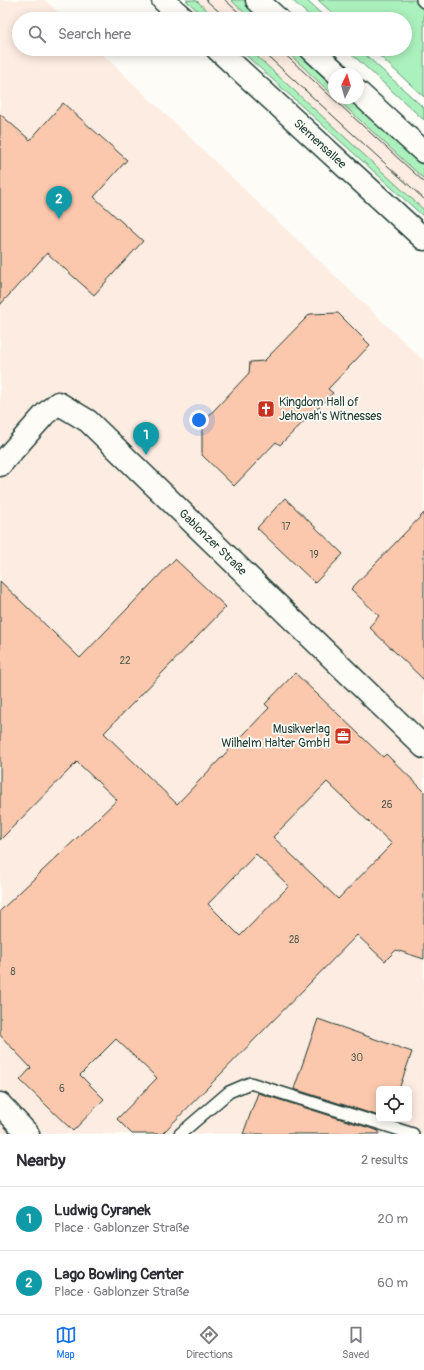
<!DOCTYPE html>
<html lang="en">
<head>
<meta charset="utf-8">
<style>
  body { margin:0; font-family:Pangolin,sans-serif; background:#f2f2f3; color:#2b2b33 }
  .controls { position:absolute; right:12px; bottom:12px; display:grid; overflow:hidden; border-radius:6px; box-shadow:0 2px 10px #0003 }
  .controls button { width:36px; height:36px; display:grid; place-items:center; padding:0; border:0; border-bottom:1px solid #e1e1e2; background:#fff; color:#2b2b33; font:20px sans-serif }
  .compass { position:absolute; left:328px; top:68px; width:36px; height:36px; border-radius:50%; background:#fff; box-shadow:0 2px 10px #0003; rotate:5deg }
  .you { position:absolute; left:199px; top:420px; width:14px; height:14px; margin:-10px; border:3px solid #fff; border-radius:50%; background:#1a73e8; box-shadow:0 0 0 6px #1a73e833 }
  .badge { display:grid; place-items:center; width:26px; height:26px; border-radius:50%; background:#1a73e8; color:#fff; font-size:13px; font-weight:700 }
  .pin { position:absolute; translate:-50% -33px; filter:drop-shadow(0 1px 2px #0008) }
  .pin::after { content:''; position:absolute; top:21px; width:14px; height:12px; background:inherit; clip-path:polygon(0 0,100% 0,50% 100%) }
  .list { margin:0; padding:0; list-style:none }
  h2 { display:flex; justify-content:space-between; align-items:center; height:52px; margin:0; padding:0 16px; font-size:17px }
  h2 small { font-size:13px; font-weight:400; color:#7c7c81 }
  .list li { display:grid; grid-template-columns:26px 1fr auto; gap:12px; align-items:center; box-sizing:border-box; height:64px; padding:0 16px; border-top:1px solid #e1e1e2 }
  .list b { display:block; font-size:15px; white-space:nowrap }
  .list p { margin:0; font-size:13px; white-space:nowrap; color:#7c7c81 }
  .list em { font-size:13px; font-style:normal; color:#7c7c81 }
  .icon { flex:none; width:22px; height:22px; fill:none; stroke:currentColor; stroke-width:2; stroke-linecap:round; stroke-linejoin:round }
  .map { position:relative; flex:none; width:424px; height:1134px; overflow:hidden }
  .search { position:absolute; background:#fff; box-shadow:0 2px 10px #0003; left:12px; right:12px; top:12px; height:44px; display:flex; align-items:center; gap:10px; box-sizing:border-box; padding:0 14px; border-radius:22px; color:#7c7c81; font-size:15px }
  .sheet { height:180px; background:#fff }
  nav { display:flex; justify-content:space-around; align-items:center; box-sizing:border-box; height:56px; border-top:1px solid #e1e1e2; background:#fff; font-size:11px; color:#7c7c81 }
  nav a { display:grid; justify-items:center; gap:2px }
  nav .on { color:#1a73e8 }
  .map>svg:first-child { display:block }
  .built { fill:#fdece1; fill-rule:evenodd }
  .green { fill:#abf1bd; stroke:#659778 }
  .building { fill:#fcc8ad; stroke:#1f3d34; fill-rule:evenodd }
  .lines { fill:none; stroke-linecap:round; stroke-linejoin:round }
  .service-casing { stroke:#1f3d34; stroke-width:14 }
  .minor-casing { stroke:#1f3d34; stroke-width:25 }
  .secondary-casing { stroke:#1f3d34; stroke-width:25 }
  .service { stroke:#fdfcf7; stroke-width:11 }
  .minor { stroke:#fdfcf7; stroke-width:22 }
  .secondary { stroke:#fdfcf7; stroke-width:22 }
  .tram { stroke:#1f3d34; stroke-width:1 }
  .labels { text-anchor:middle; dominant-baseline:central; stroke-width:3.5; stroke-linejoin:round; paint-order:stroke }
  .number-label { font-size:10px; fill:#566052 }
  .street-label { font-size:12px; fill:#1f3d34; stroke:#fdfcf7 }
  .poi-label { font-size:12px; fill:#1f3d34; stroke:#fdfcf7; text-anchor:start }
</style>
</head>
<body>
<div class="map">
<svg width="424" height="1134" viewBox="0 0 424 1134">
  <rect width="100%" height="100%" fill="#fdfcf7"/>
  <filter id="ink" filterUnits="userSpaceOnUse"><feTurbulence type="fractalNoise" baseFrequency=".025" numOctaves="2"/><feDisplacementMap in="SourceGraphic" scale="8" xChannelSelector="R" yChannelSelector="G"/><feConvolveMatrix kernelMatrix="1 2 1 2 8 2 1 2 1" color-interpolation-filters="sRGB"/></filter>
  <g filter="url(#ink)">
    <g class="built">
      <path d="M0,0h45l20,19h-46v30h78l327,312v773h-424zM379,1089h30v30h-30z"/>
      <polygon points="196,0 231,0 251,19 216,19"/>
      <polygon points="249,49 284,49 334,96 334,98 336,98 424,179 424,210"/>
    </g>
    <g class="green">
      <polygon points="186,0 196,0 216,19 206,19"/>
      <polygon points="231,0 244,0 264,19 251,19"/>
      <polygon points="292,0 306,0 327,19 313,19"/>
      <polygon points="318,0 415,0 424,9 424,97 372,49 405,49 405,19 339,19"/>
      <polygon points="239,49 249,49 424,210 424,217"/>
      <polygon points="284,49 297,49 334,83 334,96"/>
      <polygon points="346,49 359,49 424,108 424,120"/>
      <polygon points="336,98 351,98 424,165 424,179"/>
    </g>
    <g class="building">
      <polygon points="63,103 127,160 94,197 143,241 94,295 47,253 0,305 0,114 30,140"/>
      <polygon points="338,313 370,345 328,389 333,393 280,445 276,442 234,486 202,455 202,423 249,373 250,362 264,361 310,314"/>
      <polygon points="285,498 343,554 315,583 257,528"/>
      <polygon points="424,513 424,680 369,627 379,616 351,589"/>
      <path d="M175,559l51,48 -122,126 73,71 92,-96 -4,-4 30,-31 88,84 3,-3 38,37v168l-28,-9 -11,11 -28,-26 -195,199h-30l-15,-15 40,-41 -41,-39 -36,36 24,24 -31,32 -53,-51 11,-12 -31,-33v-124l117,-111 -40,-38 -77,78v-259l80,77zM327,782l65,62 -54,55 -65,-62zM256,854l33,32 -49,50 -32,-32z"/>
      <polygon points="318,1019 412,1052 399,1089 379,1089 379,1116 294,1089"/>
      <polygon points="258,1093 379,1131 379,1134 243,1134"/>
    </g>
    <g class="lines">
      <g class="service-casing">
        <g id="service">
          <polyline points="422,0 424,2"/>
          <polyline points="180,1134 229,1092 250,1083 413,1134"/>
        </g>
      </g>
      <g class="minor-casing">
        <g id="minor">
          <path id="s1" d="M0,465l45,-51 13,-11 30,18 336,326"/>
          <polyline points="0,1104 28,1134"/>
        </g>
      </g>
      <g class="secondary-casing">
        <g id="secondary">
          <polyline points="163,0 184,19"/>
          <polyline points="257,0 278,19"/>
          <path id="s2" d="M217,49l207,190"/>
          <polyline points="311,49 338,74"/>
          <polyline points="358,92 424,152"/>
        </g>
      </g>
      <use href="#service" class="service"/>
      <use href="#minor" class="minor"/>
      <use href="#secondary" class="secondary"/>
      <g class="tram">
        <polyline points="206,0 227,19"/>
        <polyline points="225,0 246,19"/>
        <polyline points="260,49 424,199"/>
        <polyline points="279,49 424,182"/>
      </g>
    </g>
  </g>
  <defs>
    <g id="church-square" transform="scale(0.9)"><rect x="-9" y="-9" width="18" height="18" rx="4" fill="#c8321e" stroke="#fdfcf7"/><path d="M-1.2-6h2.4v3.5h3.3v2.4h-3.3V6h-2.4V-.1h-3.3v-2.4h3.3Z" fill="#fff"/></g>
    <g id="office-square" transform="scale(0.9)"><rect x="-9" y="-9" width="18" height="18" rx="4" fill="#c8321e" stroke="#fdfcf7"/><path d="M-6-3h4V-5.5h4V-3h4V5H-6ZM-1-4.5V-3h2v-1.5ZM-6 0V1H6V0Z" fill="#fff"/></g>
  </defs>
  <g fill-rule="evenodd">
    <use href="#church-square" x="266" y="409"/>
    <use href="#office-square" x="343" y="736"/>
  </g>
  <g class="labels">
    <g class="number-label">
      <text x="286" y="527">17</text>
      <text x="314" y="555">19</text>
      <text x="125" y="661">22</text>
      <text x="387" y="805">26</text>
      <text x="294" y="940">28</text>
      <text x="13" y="972">8</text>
      <text x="357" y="1058">30</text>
      <text x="62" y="1089">6</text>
    </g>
    <g class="street-label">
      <text stroke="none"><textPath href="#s2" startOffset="140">Siemensallee</textPath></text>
      <text stroke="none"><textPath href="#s1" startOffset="294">Gablonzer Straße</textPath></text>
    </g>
    <g class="poi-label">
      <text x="279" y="402">Kingdom Hall of<tspan x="279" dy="14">Jehovah's Witnesses</tspan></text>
      <text x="330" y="729" text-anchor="end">Musikverlag<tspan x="330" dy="14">Wilhelm Halter GmbH</tspan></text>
    </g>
  </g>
</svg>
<div class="controls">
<button><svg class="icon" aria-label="locate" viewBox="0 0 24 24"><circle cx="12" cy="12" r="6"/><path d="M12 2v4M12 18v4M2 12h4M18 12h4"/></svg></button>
</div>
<svg class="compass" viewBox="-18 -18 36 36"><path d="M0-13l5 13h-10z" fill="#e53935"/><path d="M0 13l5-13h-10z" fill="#7c7c81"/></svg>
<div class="you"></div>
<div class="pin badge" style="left:146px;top:455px;background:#0f9aa8">1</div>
<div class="pin badge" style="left:59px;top:219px;background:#0f9aa8">2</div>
<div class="search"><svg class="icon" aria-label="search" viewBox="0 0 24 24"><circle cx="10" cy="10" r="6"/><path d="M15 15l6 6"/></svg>Search here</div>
</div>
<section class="sheet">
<h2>Nearby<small>2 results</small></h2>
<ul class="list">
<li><span class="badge" style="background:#0f9aa8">1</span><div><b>Ludwig Cyranek</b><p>Place · Gablonzer Straße</p></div><em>20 m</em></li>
<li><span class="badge" style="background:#0f9aa8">2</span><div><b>Lago Bowling Center</b><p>Place · Gablonzer Straße</p></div><em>60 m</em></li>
</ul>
</section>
<nav>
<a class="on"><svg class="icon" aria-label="map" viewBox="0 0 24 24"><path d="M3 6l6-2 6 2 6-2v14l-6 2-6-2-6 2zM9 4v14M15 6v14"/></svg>Map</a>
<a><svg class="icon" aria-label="directions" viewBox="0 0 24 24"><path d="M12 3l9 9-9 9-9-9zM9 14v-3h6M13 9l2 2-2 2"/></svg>Directions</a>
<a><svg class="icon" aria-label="saved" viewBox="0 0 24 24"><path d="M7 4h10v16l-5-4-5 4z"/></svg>Saved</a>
</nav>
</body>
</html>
